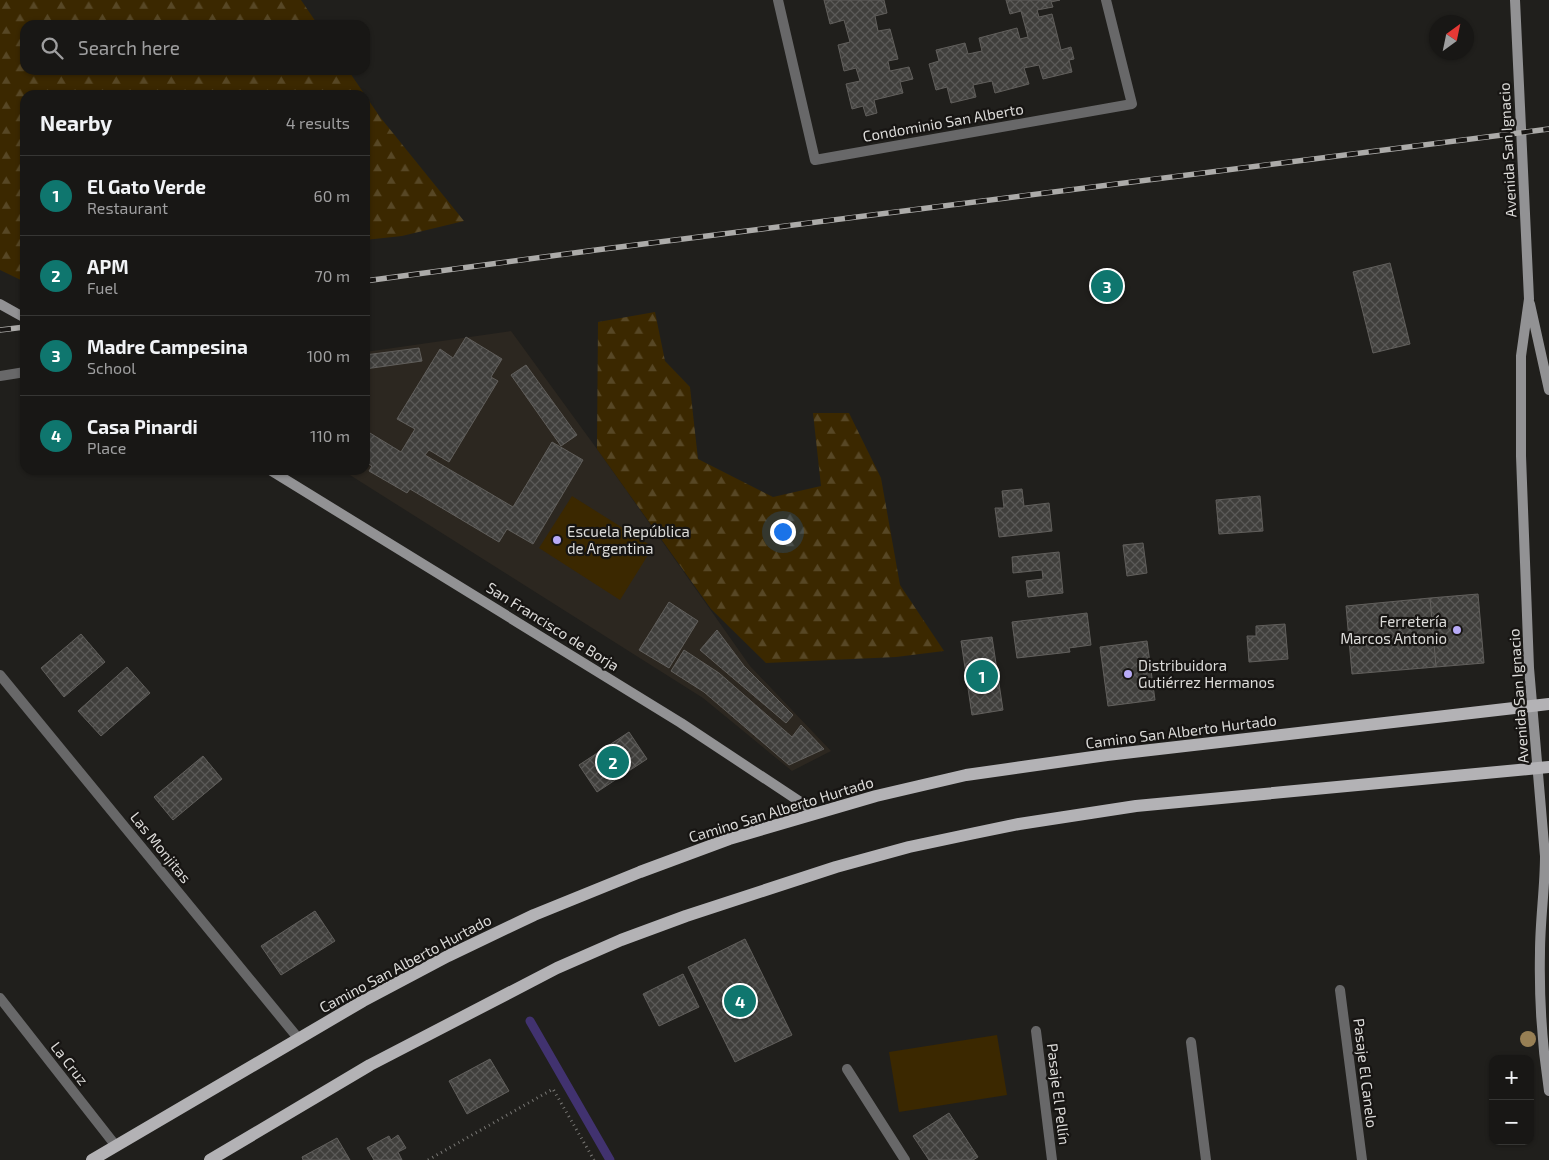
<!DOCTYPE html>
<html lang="en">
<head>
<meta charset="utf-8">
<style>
  body { margin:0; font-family:"Exo 2",sans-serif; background:#252422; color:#f1f3f6 }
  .controls { position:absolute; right:15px; bottom:15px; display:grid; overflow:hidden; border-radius:10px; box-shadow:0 1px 4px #0004 }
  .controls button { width:45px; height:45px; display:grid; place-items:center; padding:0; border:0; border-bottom:1px solid #363634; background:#181715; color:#f1f3f6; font:25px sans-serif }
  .compass { position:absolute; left:1429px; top:15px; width:45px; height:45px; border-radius:50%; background:#181715; box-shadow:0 1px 4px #0004; rotate:33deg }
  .you { position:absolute; left:782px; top:531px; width:18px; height:18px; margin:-12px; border:4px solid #fff; border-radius:50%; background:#1a73e8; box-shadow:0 0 0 8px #1a73e833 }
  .badge { display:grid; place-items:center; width:32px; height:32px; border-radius:50%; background:#0f766e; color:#fff; font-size:16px; font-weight:700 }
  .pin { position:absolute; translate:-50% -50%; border:2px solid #fff; box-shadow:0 1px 5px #0006 }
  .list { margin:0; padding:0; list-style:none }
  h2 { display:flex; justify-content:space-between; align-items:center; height:65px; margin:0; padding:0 20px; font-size:21px }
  h2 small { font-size:16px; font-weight:400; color:#9f9fa0 }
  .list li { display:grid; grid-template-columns:32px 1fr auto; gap:15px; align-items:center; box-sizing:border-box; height:80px; padding:0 20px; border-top:1px solid #363634 }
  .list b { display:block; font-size:19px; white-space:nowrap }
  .list p { margin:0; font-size:16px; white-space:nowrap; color:#9f9fa0 }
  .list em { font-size:16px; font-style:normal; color:#9f9fa0 }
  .icon { flex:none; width:28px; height:28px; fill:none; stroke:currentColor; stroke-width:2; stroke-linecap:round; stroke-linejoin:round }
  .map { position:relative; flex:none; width:1549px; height:1160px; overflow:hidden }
  .search { position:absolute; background:#181715; box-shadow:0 1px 4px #0004; left:20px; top:20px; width:350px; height:55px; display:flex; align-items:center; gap:12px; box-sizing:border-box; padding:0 18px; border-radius:15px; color:#9f9fa0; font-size:19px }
  .panel { position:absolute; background:#181715; box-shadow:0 1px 4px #0004; left:20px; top:90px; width:350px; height:385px; border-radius:15px }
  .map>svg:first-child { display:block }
  .built { fill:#2c2720 }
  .grass { fill:#3b2800 }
  .forest { fill:url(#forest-firs) }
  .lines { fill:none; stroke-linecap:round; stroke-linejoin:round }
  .stream { stroke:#41326f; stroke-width:9 }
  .building { fill:url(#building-cross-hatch); stroke:#615f5c }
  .path { stroke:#797875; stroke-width:3; stroke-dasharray:1 4; stroke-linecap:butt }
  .lane { stroke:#686869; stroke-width:10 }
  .street { stroke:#686869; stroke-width:10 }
  .secondary { stroke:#929294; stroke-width:10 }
  .primary { stroke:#b3b2b5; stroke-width:12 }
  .rail-casing { stroke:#acaba9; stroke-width:5.5 }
  .rail { stroke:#171513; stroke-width:4; stroke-dasharray:11; stroke-linecap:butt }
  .tree { fill:#977f54 }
  .poi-dot { fill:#b8abf7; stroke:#171513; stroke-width:2 }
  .labels { text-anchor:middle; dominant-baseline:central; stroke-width:4.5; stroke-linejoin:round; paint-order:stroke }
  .street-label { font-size:15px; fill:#dcdbd9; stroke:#171513 }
  .poi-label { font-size:15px; fill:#dcdbd9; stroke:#171513; text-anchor:start }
</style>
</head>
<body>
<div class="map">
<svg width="1549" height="1160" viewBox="0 0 1549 1160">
  <defs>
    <pattern id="forest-firs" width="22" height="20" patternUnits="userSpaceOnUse" patternTransform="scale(1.25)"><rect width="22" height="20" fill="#3b2800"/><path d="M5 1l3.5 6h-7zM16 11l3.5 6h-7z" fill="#574725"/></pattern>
    <pattern id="building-cross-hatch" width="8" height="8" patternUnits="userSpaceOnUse" patternTransform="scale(1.25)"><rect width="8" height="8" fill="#403f3c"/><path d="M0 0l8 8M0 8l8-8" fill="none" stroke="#5b5a58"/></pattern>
  </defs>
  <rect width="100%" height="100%" fill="#201f1c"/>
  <polygon class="built" points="511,331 597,449 750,666 831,751 792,771 703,698 342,470 365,470 365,352"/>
  <g class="grass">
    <polygon points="572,496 653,547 620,600 539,548"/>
    <polygon points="997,1035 1007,1095 899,1112 889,1052"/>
  </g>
  <g class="forest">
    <polygon points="0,0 301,0 318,25 25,25 25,70 348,70 380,117 464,221 402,236 365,240 365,95 25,95 25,282 0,270"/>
    <polygon points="655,312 665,361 690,387 698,459 773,497 821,486 813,413 849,413 881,478 900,585 944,651 896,657 766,663 711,609 597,449 598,322"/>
  </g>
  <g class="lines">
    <polyline class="stream" points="530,1021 610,1160"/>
  </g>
  <g class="building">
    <polygon points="824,0 884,0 887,13 875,16 878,31 890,29 898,59 888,61 890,71 909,67 913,79 900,82 903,93 874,100 877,113 866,116 863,106 852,109 846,84 860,81 856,68 844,71 838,45 850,42 844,20 830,24"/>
    <polygon points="1006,0 1060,0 1051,2 1053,7 1037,10 1039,17 1052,14 1061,50 1071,47 1074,59 1069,60 1072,72 1043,79 1039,65 1024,68 1029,84 995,93 992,81 973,85 976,97 951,103 947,87 936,90 929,64 939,61 936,50 965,43 968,54 982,51 979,38 1017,28 1020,39 1028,37 1021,11 1010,14"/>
    <polygon points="1390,263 1410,344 1373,353 1353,272"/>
    <polygon points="466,337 502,359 491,377 498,381 449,462 429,450 425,455 513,507 552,442 583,460 533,544 507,529 499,542 410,489 407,493 369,471 372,466 365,462 365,430 401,452 415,429 397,419 440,349 453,358"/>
    <polygon points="419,348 422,361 365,369 365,355"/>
    <polygon points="526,365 577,435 561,446 511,375"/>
    <polygon points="1022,489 1024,506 1049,503 1052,531 999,537 995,508 1004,508 1002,491"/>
    <polygon points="1260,496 1263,531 1219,534 1216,500"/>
    <polygon points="1143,543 1147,573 1127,576 1123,545"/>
    <polygon points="1059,552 1063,593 1028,597 1026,581 1043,579 1042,570 1013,573 1012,557"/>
    <polygon points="1478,594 1484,663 1436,667 1430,598"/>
    <polygon points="1430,598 1436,667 1352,674 1346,606"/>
    <polygon points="669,602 698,621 669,668 639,650"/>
    <polygon points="1087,613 1091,645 1069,648 1070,652 1017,658 1012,622"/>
    <polygon points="1285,624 1288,659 1249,662 1247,636 1256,636 1256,626"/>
    <polygon points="717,630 744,666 793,715 786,723 700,650"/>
    <polygon points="81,634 105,662 64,697 41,668"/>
    <polygon points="992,637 1003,710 972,715 961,641"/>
    <polygon points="1147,641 1155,700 1108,706 1100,647"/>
    <polygon points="684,650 719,673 792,737 801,725 824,749 789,765 704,692 671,671"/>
    <polygon points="127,667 150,693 101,736 78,711"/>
    <polygon points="629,732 647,759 597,792 579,765"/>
    <polygon points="203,756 222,779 173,820 154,797"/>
    <polygon points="315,911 335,941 281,975 261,946"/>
    <polygon points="745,939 792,1035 735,1062 688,967"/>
    <polygon points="683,974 699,1007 659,1026 643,994"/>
    <polygon points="490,1059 509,1091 467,1114 449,1081"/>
    <polygon points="949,1113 978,1157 973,1160 929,1160 913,1136"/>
    <polygon points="398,1135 406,1148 398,1152 402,1160 374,1160 367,1148 389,1136 391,1140"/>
    <polygon points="337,1138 350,1160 303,1160 302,1157"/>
  </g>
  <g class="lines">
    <polyline class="path" points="428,1160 553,1089 594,1160"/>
    <polyline class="lane" points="778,0 815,160 1132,104 1106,0"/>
    <g class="street">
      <polyline points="0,376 25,372"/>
      <polyline points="0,675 298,1038"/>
      <polyline points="1340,990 1362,1160"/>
      <polyline points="0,998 116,1146"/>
      <polyline points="1036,1031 1052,1160"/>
      <polyline points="1191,1042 1206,1160"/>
      <polyline points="847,1069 905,1160"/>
    </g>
    <g class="secondary">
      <path d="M1515,0l14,299 -8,57v100l8,212 16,188c0,32 -5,64 -5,96 -1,47 2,93 9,139"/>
      <polyline points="0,304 25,318"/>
      <polyline points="1530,304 1549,390"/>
      <polyline points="270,470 681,723 817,813"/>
    </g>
    <g class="primary">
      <polyline points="92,1160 363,1001 448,956 534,915 640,872 729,839 876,796 966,775 1107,755 1549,704"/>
      <polyline points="210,1160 370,1065 557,968 621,940 686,916 836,867 909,847 975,833 1019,824 1136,806 1549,767"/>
    </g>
    <g class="rail-casing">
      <g id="rail">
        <polyline points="365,281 596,250 1549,129"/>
        <polyline points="0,330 25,327"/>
      </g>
    </g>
    <use href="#rail" class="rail"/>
  </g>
  <circle class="tree" cx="1528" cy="1039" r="8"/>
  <g class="poi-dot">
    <circle cx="557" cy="540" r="5"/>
    <circle cx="1457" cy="630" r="5"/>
    <circle cx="1128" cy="674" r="5"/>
  </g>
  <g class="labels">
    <g class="street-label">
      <text transform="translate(943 122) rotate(-10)">Condominio San Alberto</text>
      <text transform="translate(1507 150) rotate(-93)">Avenida San Ignacio</text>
      <text transform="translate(553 626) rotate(32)">San Francisco de Borja</text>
      <text transform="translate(1518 696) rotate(-94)">Avenida San Ignacio</text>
      <text transform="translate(1181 731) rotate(-7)">Camino San Alberto Hurtado</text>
      <text transform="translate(781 809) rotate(-17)">Camino San Alberto Hurtado</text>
      <text transform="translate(161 847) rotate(51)">Las Monjitas</text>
      <text transform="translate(405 963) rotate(-28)">Camino San Alberto Hurtado</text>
      <text transform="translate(70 1063) rotate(52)">La Cruz</text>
      <text transform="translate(1366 1073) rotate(83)">Pasaje El Canelo</text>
      <text transform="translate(1059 1094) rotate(83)">Pasaje El Pellín</text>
    </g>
    <g class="poi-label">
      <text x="567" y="531">Escuela República<tspan x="567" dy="17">de Argentina</tspan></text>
      <text x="1447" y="621" text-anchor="end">Ferretería<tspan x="1447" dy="17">Marcos Antonio</tspan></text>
      <text x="1138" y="665">Distribuidora<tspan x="1138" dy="17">Gutiérrez Hermanos</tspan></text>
    </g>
  </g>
</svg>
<div class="controls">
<button>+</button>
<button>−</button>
</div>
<svg class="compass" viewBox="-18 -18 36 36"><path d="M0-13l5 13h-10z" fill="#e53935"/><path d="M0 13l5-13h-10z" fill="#9f9fa0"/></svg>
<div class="you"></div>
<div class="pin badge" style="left:982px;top:676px">1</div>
<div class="pin badge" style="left:613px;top:762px">2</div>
<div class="pin badge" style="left:1107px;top:286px">3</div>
<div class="pin badge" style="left:740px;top:1001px">4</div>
<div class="search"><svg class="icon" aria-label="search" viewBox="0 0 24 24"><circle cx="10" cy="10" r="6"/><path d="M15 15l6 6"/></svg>Search here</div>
<section class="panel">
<h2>Nearby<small>4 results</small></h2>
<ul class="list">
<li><span class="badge">1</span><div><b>El Gato Verde</b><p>Restaurant</p></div><em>60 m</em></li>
<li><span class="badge">2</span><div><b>APM</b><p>Fuel</p></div><em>70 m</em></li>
<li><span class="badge">3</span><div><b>Madre Campesina</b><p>School</p></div><em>100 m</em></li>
<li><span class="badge">4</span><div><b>Casa Pinardi</b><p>Place</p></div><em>110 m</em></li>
</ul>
</section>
</div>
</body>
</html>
